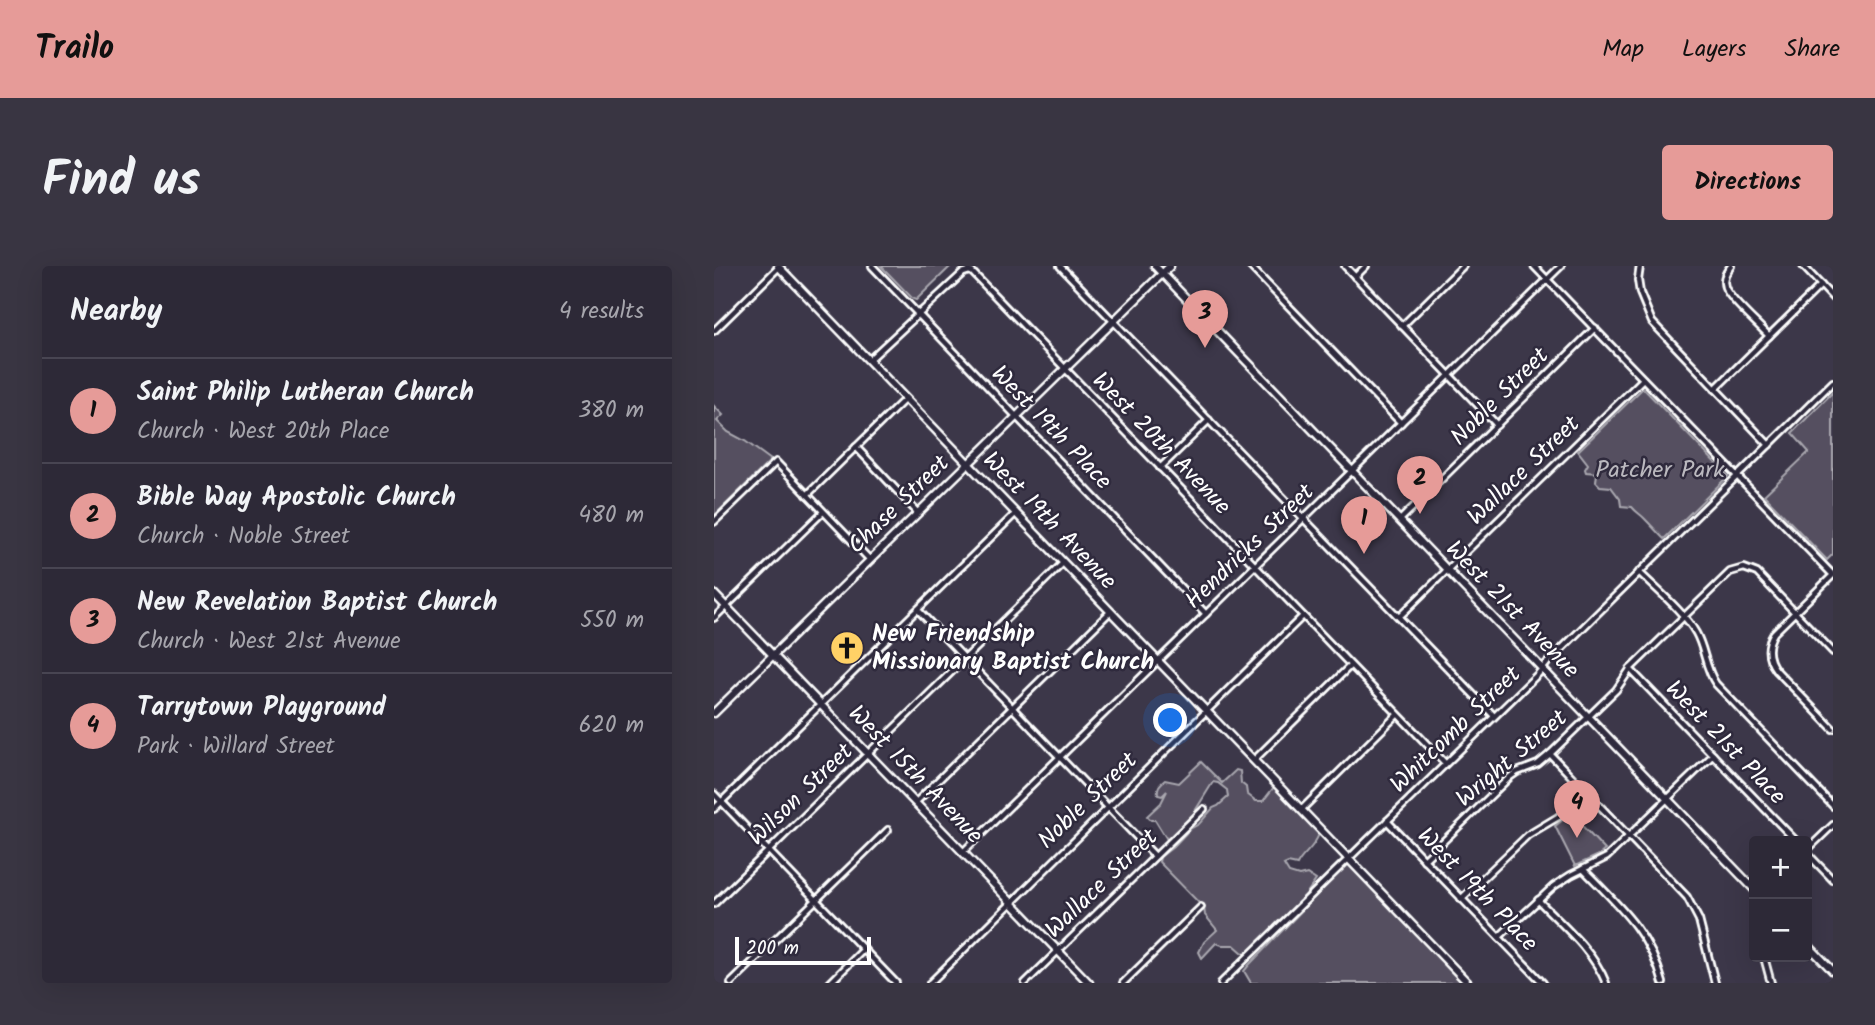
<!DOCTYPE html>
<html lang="en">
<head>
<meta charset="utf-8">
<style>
  body { margin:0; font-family:Kalam,sans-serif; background:#393542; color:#f1f3f6 }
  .controls { position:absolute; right:21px; bottom:21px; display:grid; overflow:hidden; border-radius:7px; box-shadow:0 7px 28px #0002 }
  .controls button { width:63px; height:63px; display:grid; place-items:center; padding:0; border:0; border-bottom:2px solid #484552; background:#2d2937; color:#f1f3f6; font:35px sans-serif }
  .scale { position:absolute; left:21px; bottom:18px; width:136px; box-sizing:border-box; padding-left:7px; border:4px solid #fff; border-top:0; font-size:19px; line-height:24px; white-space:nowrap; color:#fff; -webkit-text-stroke:5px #2f2a3d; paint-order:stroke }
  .you { position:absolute; left:457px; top:455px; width:24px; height:24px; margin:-18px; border:5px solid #fff; border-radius:50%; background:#1a73e8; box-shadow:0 0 0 10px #1a73e833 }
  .badge { display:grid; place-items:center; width:46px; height:46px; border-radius:50%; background:#e69b98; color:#111; font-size:23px; font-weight:700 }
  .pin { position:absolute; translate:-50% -58px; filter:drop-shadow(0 2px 4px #0008) }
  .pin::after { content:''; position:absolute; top:37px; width:24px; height:21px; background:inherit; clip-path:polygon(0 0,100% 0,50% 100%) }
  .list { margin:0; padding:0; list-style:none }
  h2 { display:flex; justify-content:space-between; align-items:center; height:91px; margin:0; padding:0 28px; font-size:30px }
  h2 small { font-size:23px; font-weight:400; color:#a7a6ad }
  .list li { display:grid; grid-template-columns:46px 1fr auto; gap:21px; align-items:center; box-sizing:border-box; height:105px; padding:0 28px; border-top:2px solid #484552 }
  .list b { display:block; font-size:26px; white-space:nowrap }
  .list p { margin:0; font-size:23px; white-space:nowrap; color:#a7a6ad }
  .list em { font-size:23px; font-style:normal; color:#a7a6ad }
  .map { position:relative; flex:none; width:1119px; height:717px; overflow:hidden; border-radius:7px }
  header { display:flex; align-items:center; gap:42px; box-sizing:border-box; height:98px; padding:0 35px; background:#e69b98; color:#111 }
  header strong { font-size:33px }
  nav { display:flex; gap:38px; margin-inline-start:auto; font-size:24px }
  .intro { display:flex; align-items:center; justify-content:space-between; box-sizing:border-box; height:168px; padding:0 42px }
  h1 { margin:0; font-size:49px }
  .button { padding:18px 32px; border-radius:7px; background:#e69b98; color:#111; font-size:24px; font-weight:700 }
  main { display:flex; gap:42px; padding:0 42px }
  aside { flex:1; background:#2d2937; border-radius:7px; box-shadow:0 7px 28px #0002 }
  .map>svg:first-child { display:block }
  .green { fill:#555060; stroke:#aaa8b0; stroke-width:2 }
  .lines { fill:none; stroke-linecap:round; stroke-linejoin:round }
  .street-casing { stroke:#fff; stroke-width:10 }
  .secondary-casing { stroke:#fff; stroke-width:11 }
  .street { stroke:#2f2a3d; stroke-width:4.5 }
  .secondary { stroke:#2f2a3d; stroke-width:6 }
  .labels { text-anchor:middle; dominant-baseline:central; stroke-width:5; stroke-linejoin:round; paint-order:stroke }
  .street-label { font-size:24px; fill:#fff; stroke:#2f2a3d }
  .park-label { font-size:24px; fill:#bbb9bf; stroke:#2f2a3d }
  .poi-label { font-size:24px; font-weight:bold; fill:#fff; stroke:#2f2a3d; text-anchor:start }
</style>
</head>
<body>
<header>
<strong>Trailo</strong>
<nav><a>Map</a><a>Layers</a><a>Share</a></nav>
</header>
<div class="intro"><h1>Find us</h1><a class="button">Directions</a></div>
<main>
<aside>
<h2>Nearby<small>4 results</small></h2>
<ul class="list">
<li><span class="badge">1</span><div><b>Saint Philip Lutheran Church</b><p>Church · West 20th Place</p></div><em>380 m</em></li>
<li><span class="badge">2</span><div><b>Bible Way Apostolic Church</b><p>Church · Noble Street</p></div><em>480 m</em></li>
<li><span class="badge">3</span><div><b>New Revelation Baptist Church</b><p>Church · West 21st Avenue</p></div><em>550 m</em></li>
<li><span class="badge">4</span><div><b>Tarrytown Playground</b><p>Park · Willard Street</p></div><em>620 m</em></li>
</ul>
</aside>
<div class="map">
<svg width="1119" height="717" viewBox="0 0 1119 717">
  <rect width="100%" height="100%" fill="#3c3749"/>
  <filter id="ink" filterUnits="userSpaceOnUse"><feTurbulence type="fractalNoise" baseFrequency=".0143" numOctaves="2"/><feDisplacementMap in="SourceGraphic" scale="14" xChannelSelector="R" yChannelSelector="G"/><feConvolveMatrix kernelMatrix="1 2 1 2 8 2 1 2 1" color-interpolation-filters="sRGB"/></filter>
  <g filter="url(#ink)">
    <g class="green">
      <polygon points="167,0 237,0 202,34 199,33"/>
      <path d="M929,122l85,88 -64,63c-7,-7 -13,-14 -20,-21 -5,-5 -7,-5 -12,-11l-11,-1 -1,-7 -9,-12 -11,-1 -4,-4 1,-9 -11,-1 -1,-3 3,-5 -10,-13z"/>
      <polygon points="1119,126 1119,288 1113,294 1050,229 1095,186 1078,167"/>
      <polygon points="0,140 9,149 3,155 14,166 31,175 57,194 0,250"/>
      <path d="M487,496l21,21 14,-13 4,1 1,12 5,4 1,7 9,7h7l11,-14 45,47c-6,16 -16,19 -22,31l-9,-2 -4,2 5,8 10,3 8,-2 9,6 -14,20 -54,52 -5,1 -9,-8h-12l-6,-2 -14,15 -3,-6 5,-10 13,-12 -12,-15 -1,-7 -45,-46 1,-5 13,-10 17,-18 9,-5 14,-16 5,-2 10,-9 -1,-7 -9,-7 -5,-1 -23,37 -22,22 -13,-21h-4l-4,-4 14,-13 6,-12 -5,5 -4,-1c-1,-8 1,-10 7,-15l14,3z"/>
      <polygon points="857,548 891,584 885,589 861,600 841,560"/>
      <polygon points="634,597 751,717 537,717 530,705 535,699"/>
    </g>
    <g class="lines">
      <g class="street-casing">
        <g id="street">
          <polyline points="158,0 492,348"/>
          <polyline points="346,0 780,450"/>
          <polyline points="536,0 687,157"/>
          <polyline points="631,0 783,159"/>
          <polyline points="820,0 1119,309"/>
          <polyline points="926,0 924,14 926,27 938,56 1055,179"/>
          <path d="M1017,0c-5,6 -9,13 -6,21 4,12 34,38 44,49"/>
          <polyline points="1089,0 1119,32"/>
          <polyline points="641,11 652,0"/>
          <polyline points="688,60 749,0"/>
          <polyline points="0,65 65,1"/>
          <polyline points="155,94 249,7 255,5 258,6 731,497"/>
          <polyline points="1001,123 1107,19"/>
          <polyline points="142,181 204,247"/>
          <polyline points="446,202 495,154"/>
          <polyline points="93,229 191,133"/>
          <polyline points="686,254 881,62"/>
          <polyline points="0,256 62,196 156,294"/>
          <path d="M925,306c17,17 45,40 57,61 9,16 9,35 20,51l117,122"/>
          <path d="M1119,309l-59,58c-8,13 -7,25 2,37l57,59"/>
          <polyline points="204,344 441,590"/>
          <polyline points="685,351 929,113"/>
          <polyline points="0,352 109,246"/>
          <polyline points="916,403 1082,575"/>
          <polyline points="836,488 973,631 985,654 1001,717"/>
          <polyline points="540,494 636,400"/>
          <polyline points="0,528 182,717"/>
          <polyline points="201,537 396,346"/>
          <polyline points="0,543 301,248"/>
          <polyline points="587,544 683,449"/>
          <polyline points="673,555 829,717"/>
          <polyline points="1093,584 1119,559"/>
          <polyline points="249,586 847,0"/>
          <polyline points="1093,587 1119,614"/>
          <polyline points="710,594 796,511 803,506 824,498 836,488 902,424 917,402 1016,306 1030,302 1043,307 1119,386"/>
          <path d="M869,603c35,36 67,64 80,114"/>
          <polyline points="747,633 814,569 844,551 872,526"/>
          <path d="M824,634c24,25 55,50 68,83"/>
          <polyline points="0,638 349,297"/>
          <polyline points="785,671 840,620 857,609 893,591 999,489"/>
          <polyline points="1050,691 1057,717"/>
          <polyline points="17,717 174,564"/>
          <polyline points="116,717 150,683"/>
          <polyline points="216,717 589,350"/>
          <polyline points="311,717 490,543"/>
          <polyline points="409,717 487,641"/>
          <polyline points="507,717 824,408 833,397 1119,116"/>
        </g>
      </g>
      <g class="secondary-casing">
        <g id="secondary">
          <polyline points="64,0 754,717"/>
          <polyline points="441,0 1040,623"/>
          <polyline points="0,328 375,717"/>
          <polyline points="0,447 456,0"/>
          <polyline points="1093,678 1119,705"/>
        </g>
      </g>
      <use href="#street" class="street"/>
      <use href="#secondary" class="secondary"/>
    </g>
  </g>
  <defs>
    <g id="church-disc" transform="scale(1.75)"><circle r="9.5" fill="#ffd166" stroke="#2f2a3d"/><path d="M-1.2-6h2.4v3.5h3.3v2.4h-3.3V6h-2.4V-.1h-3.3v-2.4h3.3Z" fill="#111"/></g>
  </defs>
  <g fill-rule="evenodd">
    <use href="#church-disc" x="133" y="382"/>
  </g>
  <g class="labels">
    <g class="street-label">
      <text transform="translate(786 131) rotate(-45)">Noble Street</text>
      <text transform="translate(337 162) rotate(46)">West 19th Place</text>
      <text transform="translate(447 178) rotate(46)">West 20th Avenue</text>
      <text transform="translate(810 205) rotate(-44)">Wallace Street</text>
      <text transform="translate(185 239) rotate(-44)">Chase Street</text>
      <text transform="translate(335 255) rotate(46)">West 19th Avenue</text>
      <text transform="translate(536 281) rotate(-44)">Hendricks Street</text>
      <text transform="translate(798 344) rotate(46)">West 21st Avenue</text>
      <text transform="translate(742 464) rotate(-44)">Whitcomb Street</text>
      <text transform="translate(1011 477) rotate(46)">West 21st Place</text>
      <text transform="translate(798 493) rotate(-40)">Wright Street</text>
      <text transform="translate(201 509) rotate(46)">West 15th Avenue</text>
      <text transform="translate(87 529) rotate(-44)">Wilson Street</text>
      <text transform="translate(374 535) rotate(-44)">Noble Street</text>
      <text transform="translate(388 618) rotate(-44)">Wallace Street</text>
      <text transform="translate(763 624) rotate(46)">West 19th Place</text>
    </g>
    <g class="park-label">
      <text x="946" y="204">Patcher Park</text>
    </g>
    <g class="poi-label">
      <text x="158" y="368">New Friendship<tspan x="158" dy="28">Missionary Baptist Church</tspan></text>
    </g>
  </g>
</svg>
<div class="controls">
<button>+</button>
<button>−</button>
</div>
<div class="scale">200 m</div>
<div class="you"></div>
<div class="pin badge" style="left:650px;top:288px">1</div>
<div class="pin badge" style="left:706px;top:248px">2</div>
<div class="pin badge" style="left:491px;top:82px">3</div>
<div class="pin badge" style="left:863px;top:572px">4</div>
</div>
</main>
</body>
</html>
